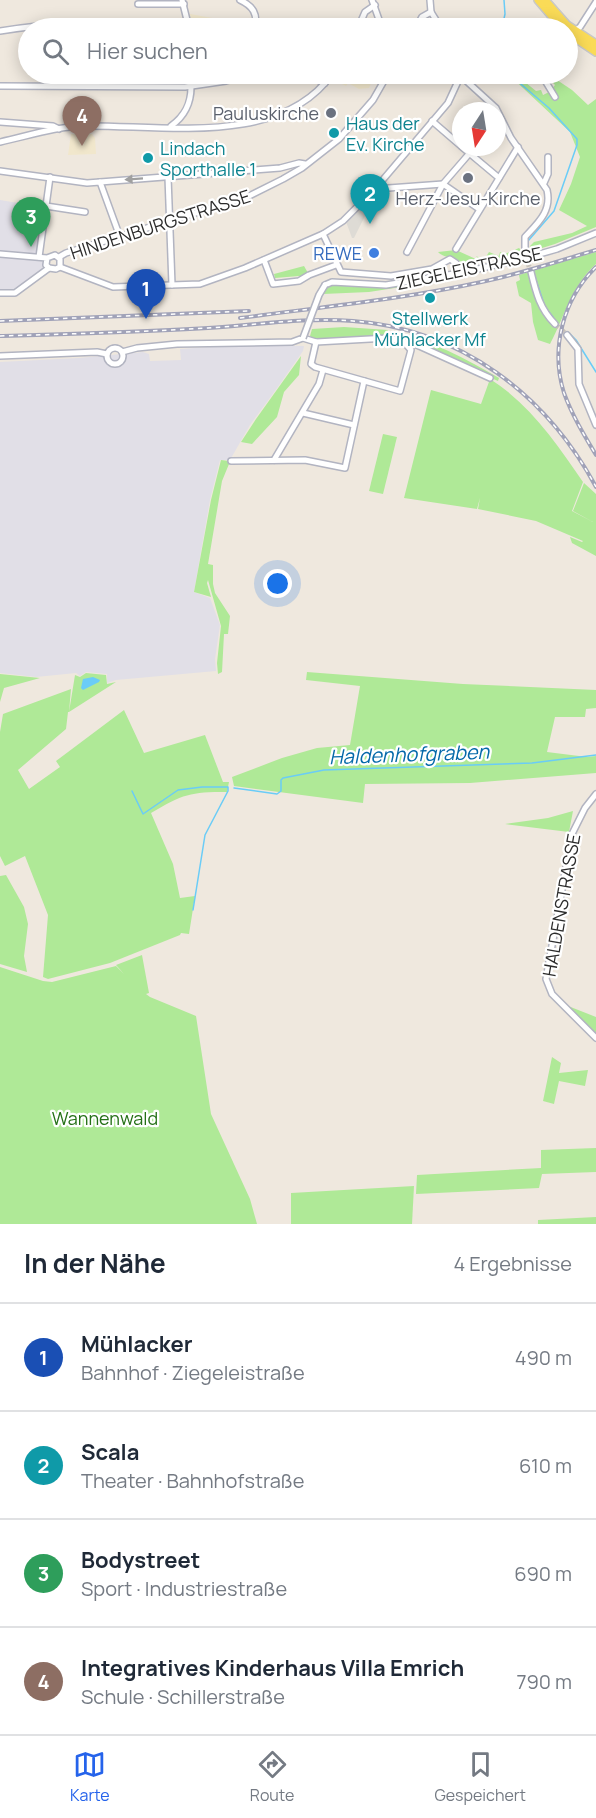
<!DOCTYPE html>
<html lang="de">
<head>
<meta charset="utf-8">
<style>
  body { margin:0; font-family:Manrope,sans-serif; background:#f6f6f7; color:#1f2937 }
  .compass { position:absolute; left:452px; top:102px; width:54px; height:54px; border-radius:50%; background:#fff; box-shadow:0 3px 15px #0003; rotate:192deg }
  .you { position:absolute; left:278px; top:584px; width:21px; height:21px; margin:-15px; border:4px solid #fff; border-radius:50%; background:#1a73e8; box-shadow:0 0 0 9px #1a73e833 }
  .badge { display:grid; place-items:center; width:39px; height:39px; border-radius:50%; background:#2563eb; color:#fff; font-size:20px; font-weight:700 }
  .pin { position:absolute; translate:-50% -50px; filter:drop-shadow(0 2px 3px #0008) }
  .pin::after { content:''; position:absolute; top:32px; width:21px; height:18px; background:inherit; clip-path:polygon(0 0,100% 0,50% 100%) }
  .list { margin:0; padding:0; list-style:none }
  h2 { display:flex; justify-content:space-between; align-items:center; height:78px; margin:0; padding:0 24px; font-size:26px }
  h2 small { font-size:20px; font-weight:400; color:#747a83 }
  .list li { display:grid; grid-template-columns:39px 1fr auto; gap:18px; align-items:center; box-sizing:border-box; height:108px; padding:0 24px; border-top:2px solid #e0e1e3 }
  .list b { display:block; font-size:22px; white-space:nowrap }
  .list p { margin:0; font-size:20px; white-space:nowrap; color:#747a83 }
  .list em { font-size:20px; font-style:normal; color:#747a83 }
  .icon { flex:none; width:33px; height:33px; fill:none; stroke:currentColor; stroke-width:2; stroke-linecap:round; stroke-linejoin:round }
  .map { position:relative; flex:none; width:596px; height:1224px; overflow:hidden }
  .search { position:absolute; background:#fff; box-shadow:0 3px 15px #0003; left:18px; right:18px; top:18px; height:66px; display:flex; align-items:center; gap:15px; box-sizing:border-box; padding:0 21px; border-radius:33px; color:#747a83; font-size:22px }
  .sheet { height:510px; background:#fff }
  nav { display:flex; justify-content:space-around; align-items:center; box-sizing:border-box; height:84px; border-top:2px solid #e0e1e3; background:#fff; font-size:16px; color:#747a83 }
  nav a { display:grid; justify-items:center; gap:3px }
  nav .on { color:#2563eb }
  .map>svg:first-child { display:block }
  .industrial { fill:#e1dfe7 }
  .education { fill:#f1e7cc }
  .green { fill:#afe997 }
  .plaza { fill:#dedbd5 }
  .water { fill:#6accf7 }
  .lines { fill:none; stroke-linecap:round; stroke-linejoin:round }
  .stream { stroke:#6accf7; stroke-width:1.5 }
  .minor-tunnel { stroke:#c8c2ba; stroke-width:5; stroke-dasharray:5 2.5; stroke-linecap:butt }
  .minor-casing { stroke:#b2b4c1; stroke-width:8 }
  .major-casing { stroke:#c8c8c8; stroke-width:10 }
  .minor { stroke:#fff; stroke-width:5 }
  .major { stroke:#fadb57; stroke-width:7 }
  .rail-casing { stroke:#a0a2b8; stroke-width:4 }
  .rail { stroke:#fff; stroke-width:1.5; stroke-dasharray:4.5; stroke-linecap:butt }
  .minor-bridge-casing { stroke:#b2b4c1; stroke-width:8; stroke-linecap:butt }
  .minor-bridge { stroke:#fff; stroke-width:5 }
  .oneway { fill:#a0a0a0 }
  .worship-dot { fill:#6b7280; stroke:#fff; stroke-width:2 }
  .culture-dot { fill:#0f9aa8; stroke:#fff; stroke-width:2 }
  .shop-dot { fill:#3f7fe0; stroke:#fff; stroke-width:2 }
  .labels { text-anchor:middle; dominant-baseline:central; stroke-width:4.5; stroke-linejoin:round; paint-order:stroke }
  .worship-label { font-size:18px; fill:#5b616d; stroke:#fff; text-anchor:end }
  .culture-label { font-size:18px; fill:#0d838f; stroke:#fff; text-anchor:start }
  .street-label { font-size:18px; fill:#2c2c2c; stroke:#fff }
  .shop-label { font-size:18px; fill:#366cbe; stroke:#fff; text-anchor:end }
  .park-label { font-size:18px; fill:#247016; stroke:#fff }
  .water-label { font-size:20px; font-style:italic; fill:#0469a9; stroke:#fff }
</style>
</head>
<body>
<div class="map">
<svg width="596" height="1224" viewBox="0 0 596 1224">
  <rect width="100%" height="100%" fill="#efe8de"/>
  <g class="industrial">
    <polygon points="0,200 48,208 41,252 45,269 14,291 0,291"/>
    <polygon points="238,345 304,346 303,351 275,391 250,425 230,460 220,460 210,500 194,592 210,598 220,625 215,659 216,671 116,680 107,683 107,674 86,672 80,676 76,673 36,677 0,673 0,362 79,358 143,352 149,354 150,361 181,360 180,349"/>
  </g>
  <g class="education">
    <polygon points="190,14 218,19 231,28 192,28"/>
    <polygon points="137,74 241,74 200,83 137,84"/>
    <polygon points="337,74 375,74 369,88 359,89 348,83 346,86 334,80"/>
    <polygon points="71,134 92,134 95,138 96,154 68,155"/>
  </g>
  <g class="green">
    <polygon points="508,74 515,74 536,91 541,90 543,95 549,92 555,85 545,74 548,74 572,90 588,105 596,99 596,227 555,244 529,252 530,246 534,242 572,233 587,226 559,210 571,184 580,157 570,132"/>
    <polygon points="519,248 524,253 467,265 480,261 476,256 484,260 489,252 499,256 500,252 505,254"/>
    <path d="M456,250l22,10 -14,5c-10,-11 -18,-5 -26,-13z"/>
    <path d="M596,252v12c-26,24 -30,50 -46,80l-12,-4 -5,-18 -2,-19 -12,-7 -3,-14 4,-2 -1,-5z"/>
    <polygon points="304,266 308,273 301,278 299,276 275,278 274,274"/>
    <polygon points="334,285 386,288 414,285 369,292 323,294 328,287"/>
    <polygon points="344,327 388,330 387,334 381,337 313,339 310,336 312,329"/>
    <path d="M393,331c39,10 72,27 106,47l-1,3 -103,-45z"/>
    <polygon points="301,356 299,375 284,392 277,417 252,444 241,442 256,419"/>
    <path d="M490,379c40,25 67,65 93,103l-11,29 21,11 -20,-11 11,-28 12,11v62l-24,-13 -2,-6 12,5 1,-1 -47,-20 -58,-12 2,-11 -3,11 -73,-11 27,-108 50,14z"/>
    <polygon points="383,434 397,437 383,494 369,491"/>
    <polygon points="221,460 229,461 229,464 222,481 208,564 213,565 213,584 215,593 230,616 228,634 224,634 222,672 218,674 217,663 221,626 208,580 207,583 211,597 194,592 211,500"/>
    <polygon points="307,672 463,684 596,690 596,708 586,709 585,717 555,717 547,752 587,757 596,756 596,773 470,783 365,784 363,803 234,786 232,777 282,758 317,748 350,745 360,686 306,680"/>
    <path d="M86,673l20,2 1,9 9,-2 -47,30h-1l-2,17 -48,41 11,19 31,-22 -4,-6 68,-51 20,43 61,-18 18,47h6l-2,10c-37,0 -44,2 -76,21l22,51 7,34 15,-2 -6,38 -8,-1 -1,2 -70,28 -62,16 -5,-2 5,-62 -23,-59 -20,10 -5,-10v-124l3,-18 68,-25 -2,23 6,-37 5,2z"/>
    <polygon points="0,674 40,678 4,688 0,702"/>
    <polygon points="573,811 569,832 505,824 548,818"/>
    <polygon points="6,875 24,907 28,924 24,956 27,972 0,964 0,876"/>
    <polygon points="142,955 149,993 146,994 150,997 196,1016 211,1114 250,1199 257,1224 0,1224 0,967 43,981 52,982 116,966 124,974 116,965"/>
    <polygon points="563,1004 596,1017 596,1035"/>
    <polygon points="552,1057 561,1063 559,1073 588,1070 585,1086 559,1081 554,1104 543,1101"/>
    <polygon points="596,1148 596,1172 542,1174 539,1188 416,1194 417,1175 541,1168 541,1150"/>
    <polygon points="414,1186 412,1224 291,1224 291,1193"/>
    <polygon points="596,1217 596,1224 538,1224 538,1220"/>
  </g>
  <polygon class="plaza" points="358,207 366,214 354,238 352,238 345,219"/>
  <polygon class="water" points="93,677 100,680 99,682 83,690 81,688 83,679"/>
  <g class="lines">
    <g class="stream">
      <polyline points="502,28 505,14 504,0"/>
      <polyline points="509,74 549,108 577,139 577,145 554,211 528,241"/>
      <polyline points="533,271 545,307 553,317"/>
      <polyline points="568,332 576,340 596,372"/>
      <polyline points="234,788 277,794 281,791 281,780 283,778 324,770 532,763 596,755"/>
      <polyline points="132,791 143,814 178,790 202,787 228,787 228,791 205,835 193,910"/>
    </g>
    <g class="minor-tunnel">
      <polyline points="525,255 531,272"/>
      <polyline points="555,324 567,335"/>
    </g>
    <g class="minor-casing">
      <g id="minor">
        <polyline points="182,0 189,28"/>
        <path d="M240,0c13,6 18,14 15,28"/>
        <polyline points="372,0 382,28"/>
        <polyline points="430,0 431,12 441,28"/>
        <polyline points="138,4 184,4"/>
        <polyline points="358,28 365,12 375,5"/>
        <polyline points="416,28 422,17 431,12"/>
        <path d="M0,31c31,-5 76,-10 107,-3"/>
        <polyline points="573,32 580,27 596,2"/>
        <polyline points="303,74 325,83"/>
        <polyline points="541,74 555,97"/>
        <path d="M462,77l34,31 15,30 36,52c5,21 -9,33 -22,47v16"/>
        <polyline points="0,86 185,87 226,81 252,74"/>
        <polyline points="432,121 461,146"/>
        <polyline points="0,122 53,126 59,129"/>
        <path d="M171,126c14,-10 20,-22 20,-39"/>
        <path d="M0,142c28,-6 57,-16 86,-16 77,-1 195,21 246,-52"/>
        <polyline points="462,147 499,178"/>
        <polyline points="0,171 87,183 100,182 120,237"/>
        <polyline points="168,177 172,285"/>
        <polyline points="100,182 280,168 299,163 305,164"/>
        <polyline points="544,183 548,174 548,157"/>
        <polyline points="375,189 443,184 479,209"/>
        <polyline points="46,206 85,212"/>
        <polyline points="323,234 341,272 391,276 432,269 450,259 456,263 460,273"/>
        <polyline points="456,249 518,147"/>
        <polyline points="407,252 443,184 475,147"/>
        <polyline points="0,254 47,258 55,255 60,259 60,267 56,269 49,268 46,265 47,258"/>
        <polyline points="39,257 50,177"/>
        <polyline points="59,257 66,253 247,197 283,179 302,168 339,139 373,100 385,79 392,74"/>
        <polyline points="264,260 273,284 299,281 309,275 336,265"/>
        <polyline points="60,267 113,287 200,284 245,268 323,234 343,221 375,189 448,103 460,77 464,76 465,74"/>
        <path d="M531,272c5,21 9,37 24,52"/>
        <polyline points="325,285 332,282 386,285 460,273 522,259 557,249 596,233"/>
        <polyline points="0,293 15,293 49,268"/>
        <polyline points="567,335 578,349 579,384 596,425"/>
        <polyline points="316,342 311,364 315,367 400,391 411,350 404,342"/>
        <circle cx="115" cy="356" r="8"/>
        <polyline points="122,352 137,348 177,344 292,342 303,338 316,342 388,338 417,345 490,378"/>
        <polyline points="0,356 97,352 107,354"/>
        <polyline points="303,413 354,425"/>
        <polyline points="274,460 319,384 323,370"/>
        <polyline points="231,461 305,460 345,468 364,381"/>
        <polyline points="596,794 585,808 572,834 546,979 552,994 596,1038"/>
      </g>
    </g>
    <g class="major-casing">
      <g id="major">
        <polyline points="538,0 562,28"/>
        <polyline points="545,0 567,25 596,44"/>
        <polyline points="568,33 596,52"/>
      </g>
    </g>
    <use href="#minor" class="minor"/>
    <use href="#major" class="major"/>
    <g class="rail-casing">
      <g id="rail">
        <path d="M596,267c-33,32 -46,82 -32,126 8,22 20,42 32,62"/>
        <path d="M240,318c82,-11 165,-19 246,-37 37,-8 73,-20 110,-31"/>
        <polyline points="0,321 249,311"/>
        <path d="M0,336c69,-2 139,-4 208,-8 48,-3 98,-11 145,-7 107,8 193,73 243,166"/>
      </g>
    </g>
    <use href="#rail" class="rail"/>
    <g class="minor-bridge-casing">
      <polyline id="minor-bridge" points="303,338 319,295 325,285"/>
    </g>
    <use href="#minor-bridge" class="minor-bridge"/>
  </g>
  <defs><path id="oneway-solid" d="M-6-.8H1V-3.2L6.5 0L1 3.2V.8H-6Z" transform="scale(1.5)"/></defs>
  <use class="oneway" href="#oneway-solid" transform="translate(134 179) rotate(176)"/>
  <g class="worship-dot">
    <circle cx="331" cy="113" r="6"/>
    <circle cx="468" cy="178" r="6"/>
  </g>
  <g class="culture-dot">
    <circle cx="334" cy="133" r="6"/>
    <circle cx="148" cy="158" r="6"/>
    <circle cx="430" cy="298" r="6"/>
  </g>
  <circle class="shop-dot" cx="374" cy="253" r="6"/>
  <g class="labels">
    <g class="worship-label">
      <text x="319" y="113">Pauluskirche</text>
      <text x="468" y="198" text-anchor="middle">Herz-Jesu-Kirche</text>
    </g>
    <g class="culture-label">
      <text x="346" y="123">Haus der<tspan x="346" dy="21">Ev. Kirche</tspan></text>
      <text x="160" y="148">Lindach<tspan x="160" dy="21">Sporthalle 1</tspan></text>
      <text x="430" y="318" text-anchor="middle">Stellwerk<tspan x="430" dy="21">Mühlacker Mf</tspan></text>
    </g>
    <g class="street-label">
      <text transform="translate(160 224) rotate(-18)">HINDENBURGSTRASSE</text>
      <text transform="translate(469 268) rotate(-12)">ZIEGELEISTRASSE</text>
      <text transform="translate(561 905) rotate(-80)">HALDENSTRASSE</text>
    </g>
    <g class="shop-label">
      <text x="362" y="253">REWE</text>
    </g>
    <g class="park-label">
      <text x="105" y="1118">Wannenwald</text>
    </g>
    <g class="water-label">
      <text transform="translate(409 754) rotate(-2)">Haldenhofgraben</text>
    </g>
  </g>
</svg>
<svg class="compass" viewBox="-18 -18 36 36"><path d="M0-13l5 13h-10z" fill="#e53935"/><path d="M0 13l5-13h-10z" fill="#747a83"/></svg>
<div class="you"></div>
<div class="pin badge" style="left:146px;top:319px;background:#1a4fb4">1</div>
<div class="pin badge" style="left:370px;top:224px;background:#0f9aa8">2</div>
<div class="pin badge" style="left:31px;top:247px;background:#2e9e5b">3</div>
<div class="pin badge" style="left:82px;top:146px;background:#8d6e63">4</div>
<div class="search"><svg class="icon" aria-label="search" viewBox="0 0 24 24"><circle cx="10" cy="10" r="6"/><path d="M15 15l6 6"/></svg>Hier suchen</div>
</div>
<section class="sheet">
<h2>In der Nähe<small>4 Ergebnisse</small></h2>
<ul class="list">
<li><span class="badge" style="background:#1a4fb4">1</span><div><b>Mühlacker</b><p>Bahnhof · Ziegeleistraße</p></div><em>490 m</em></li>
<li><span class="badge" style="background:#0f9aa8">2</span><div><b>Scala</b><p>Theater · Bahnhofstraße</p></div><em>610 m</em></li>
<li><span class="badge" style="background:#2e9e5b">3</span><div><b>Bodystreet</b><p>Sport · Industriestraße</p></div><em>690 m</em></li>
<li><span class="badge" style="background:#8d6e63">4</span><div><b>Integratives Kinderhaus Villa Emrich</b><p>Schule · Schillerstraße</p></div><em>790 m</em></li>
</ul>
</section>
<nav>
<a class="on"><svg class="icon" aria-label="map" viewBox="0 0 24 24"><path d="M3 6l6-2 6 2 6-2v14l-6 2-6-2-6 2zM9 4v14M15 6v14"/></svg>Karte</a>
<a><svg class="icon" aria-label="directions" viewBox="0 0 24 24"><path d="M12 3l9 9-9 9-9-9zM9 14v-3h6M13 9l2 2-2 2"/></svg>Route</a>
<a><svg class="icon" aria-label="saved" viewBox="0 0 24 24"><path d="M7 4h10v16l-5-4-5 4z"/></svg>Gespeichert</a>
</nav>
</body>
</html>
